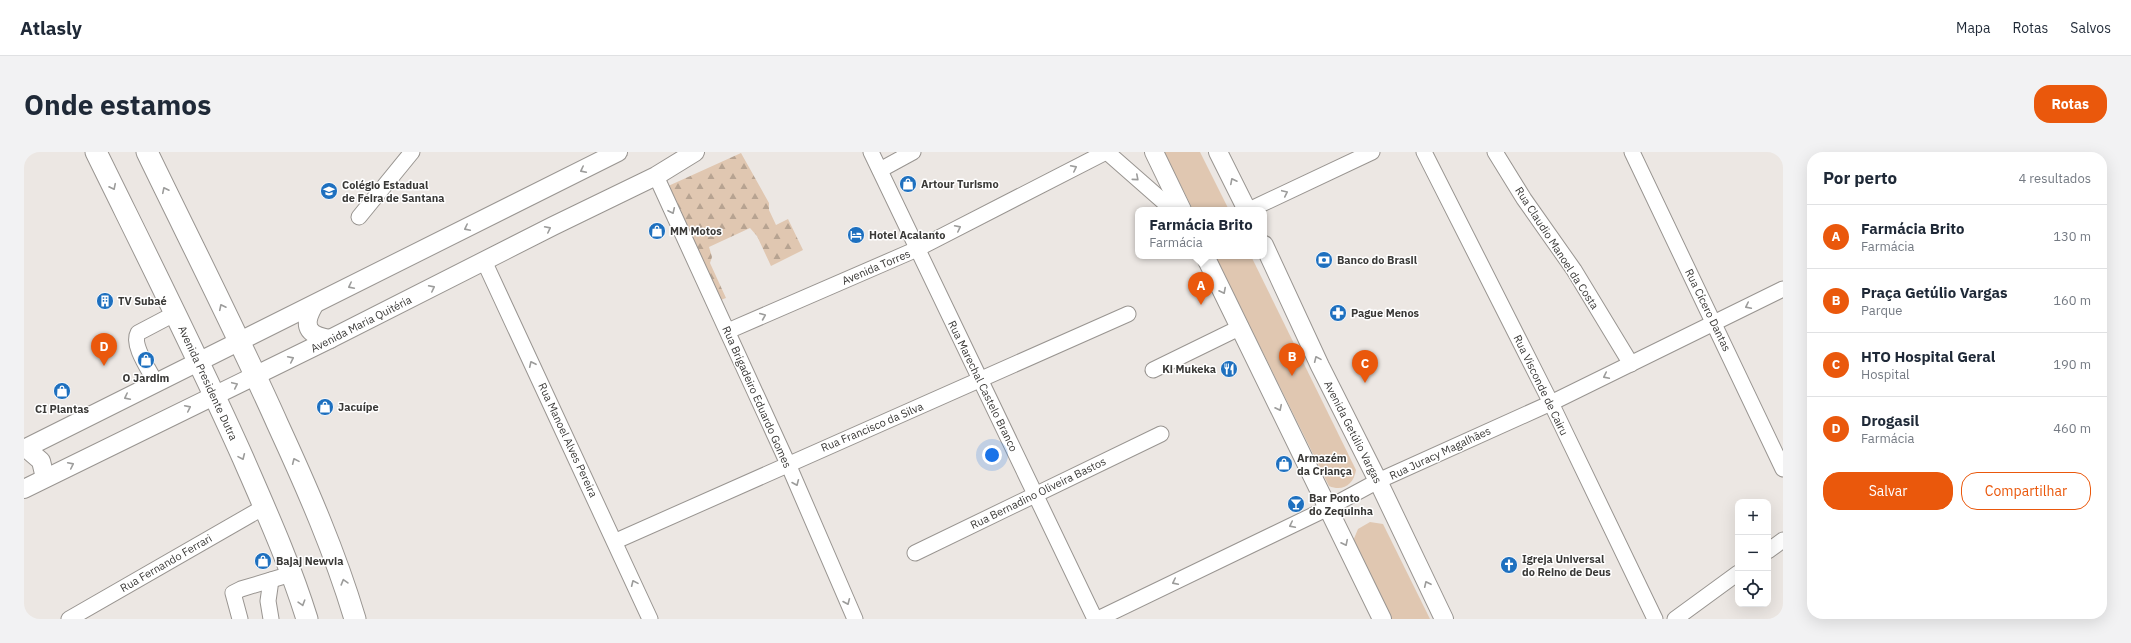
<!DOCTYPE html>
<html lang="pt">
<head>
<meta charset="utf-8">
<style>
  body { margin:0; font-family:"IBM Plex Sans",sans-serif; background:#f2f2f3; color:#1f2937 }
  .controls { position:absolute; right:12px; bottom:12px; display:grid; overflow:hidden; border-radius:8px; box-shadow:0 4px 16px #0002 }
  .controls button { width:36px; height:36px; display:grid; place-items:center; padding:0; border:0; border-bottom:1px solid #e0e1e3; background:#fff; color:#1f2937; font:20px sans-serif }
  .you { position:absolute; left:968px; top:303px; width:14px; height:14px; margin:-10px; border:3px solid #fff; border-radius:50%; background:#1a73e8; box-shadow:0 0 0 6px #1a73e833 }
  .badge { display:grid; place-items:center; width:26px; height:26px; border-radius:50%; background:#ea580c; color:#fff; font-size:13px; font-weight:700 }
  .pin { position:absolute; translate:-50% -33px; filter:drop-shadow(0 1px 2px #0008) }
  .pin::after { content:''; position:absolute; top:21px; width:14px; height:12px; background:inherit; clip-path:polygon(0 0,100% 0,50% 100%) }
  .popup { position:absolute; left:1111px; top:55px; width:132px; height:52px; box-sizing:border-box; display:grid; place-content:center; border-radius:8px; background:#fff; filter:drop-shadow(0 1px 3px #0005); font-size:13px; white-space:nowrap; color:#747a83 }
  .popup b { font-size:15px; color:#1f2937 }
  .popup::after { content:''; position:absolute; left:50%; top:100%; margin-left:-8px; border:8px solid transparent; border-top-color:#fff }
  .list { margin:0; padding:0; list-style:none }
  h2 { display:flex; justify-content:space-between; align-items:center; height:52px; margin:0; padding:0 16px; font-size:17px }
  h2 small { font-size:13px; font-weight:400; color:#747a83 }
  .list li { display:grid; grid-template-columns:26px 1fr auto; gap:12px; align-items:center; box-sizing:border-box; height:64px; padding:0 16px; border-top:1px solid #e0e1e3 }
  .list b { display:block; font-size:15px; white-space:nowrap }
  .list p { margin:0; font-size:13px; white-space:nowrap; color:#747a83 }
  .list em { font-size:13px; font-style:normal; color:#747a83 }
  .actions { display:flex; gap:8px; padding:12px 16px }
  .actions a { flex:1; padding:9px 0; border:1px solid #ea580c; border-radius:16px; text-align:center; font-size:14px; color:#ea580c }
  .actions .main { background:#ea580c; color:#fff }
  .icon { flex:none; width:22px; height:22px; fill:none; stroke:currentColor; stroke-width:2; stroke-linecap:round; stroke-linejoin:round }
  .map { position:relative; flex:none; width:1759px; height:467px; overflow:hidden; border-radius:16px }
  header { display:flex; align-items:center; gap:24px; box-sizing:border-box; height:56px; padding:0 20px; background:#fff; border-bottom:1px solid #e0e1e3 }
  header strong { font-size:19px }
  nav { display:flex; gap:22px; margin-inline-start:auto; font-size:14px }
  .intro { display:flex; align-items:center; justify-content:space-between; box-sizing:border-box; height:96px; padding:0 24px }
  h1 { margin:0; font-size:28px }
  .button { padding:10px 18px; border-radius:16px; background:#ea580c; color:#fff; font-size:14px; font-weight:700 }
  main { display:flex; gap:24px; padding:0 24px }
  aside { flex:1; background:#fff; border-radius:16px; box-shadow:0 4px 16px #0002 }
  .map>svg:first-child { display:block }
  .forest { fill:url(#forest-firs) }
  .garden { fill:#e0c7b1 }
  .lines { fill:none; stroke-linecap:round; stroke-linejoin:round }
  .minor-casing { stroke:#999591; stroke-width:17 }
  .major-casing { stroke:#999591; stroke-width:20 }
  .highway-casing { stroke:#999591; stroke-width:23 }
  .minor { stroke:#fff; stroke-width:15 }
  .major { stroke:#fff; stroke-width:18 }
  .highway { stroke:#fff; stroke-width:21 }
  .oneway { stroke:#9c9c9b }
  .labels { text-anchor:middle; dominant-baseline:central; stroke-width:3; stroke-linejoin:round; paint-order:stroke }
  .poi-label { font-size:11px; font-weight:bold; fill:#3a3937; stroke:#fff; text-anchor:start }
  .street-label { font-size:11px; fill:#3a3937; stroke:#fff }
</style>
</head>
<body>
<header>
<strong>Atlasly</strong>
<nav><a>Mapa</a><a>Rotas</a><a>Salvos</a></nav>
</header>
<div class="intro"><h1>Onde estamos</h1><a class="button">Rotas</a></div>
<main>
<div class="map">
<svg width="1759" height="467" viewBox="0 0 1759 467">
  <defs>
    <pattern id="forest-firs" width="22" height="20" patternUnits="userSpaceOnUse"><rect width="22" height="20" fill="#e0c7b1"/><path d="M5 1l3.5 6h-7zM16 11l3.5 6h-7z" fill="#b7a391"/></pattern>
  </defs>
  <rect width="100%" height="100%" fill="#ece7e3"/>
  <polygon class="forest" points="717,1 745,51 745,58 752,73 764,67 779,98 747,114 733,84 726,76 685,95 688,105 686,111 702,146 694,149 642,35"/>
  <g class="garden">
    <polygon points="1140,0 1176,0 1205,58 1169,58"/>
    <path d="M1191,104h36l105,214c-2,14 -13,22 -27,16z"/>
    <polygon points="1346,370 1359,372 1406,467 1367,467 1329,389 1334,377"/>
  </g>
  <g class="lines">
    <g class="minor-casing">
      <g id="minor">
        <polyline points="847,0 1071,467"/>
        <polyline points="1083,0 1149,58"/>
        <polyline points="1400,0 1527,251 1631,467"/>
        <polyline points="1471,0 1500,47 1550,118 1607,212"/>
        <polyline points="1608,0 1759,317"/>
        <polyline points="856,18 889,0"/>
        <polyline points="632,24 764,312 831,467"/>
        <polyline points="1225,58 1348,0"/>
        <polyline points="335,65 388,0"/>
        <polyline points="460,109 626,467"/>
        <polyline points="704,179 893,97 1082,0"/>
        <polyline points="1129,218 1217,175"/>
        <path d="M132,231c-6,-12 -25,-38 -18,-50l38,-20"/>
        <polyline points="592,389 1104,162"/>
        <polyline points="1744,399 1759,388"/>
        <polyline points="891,401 1137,282"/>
        <polyline points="247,428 244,449 247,467"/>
        <polyline points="45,467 240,355"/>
        <polyline points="216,467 209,441 217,437 267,422"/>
        <polyline points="1074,467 1304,356 1354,329 1527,251 1759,137"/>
        <polyline points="1651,467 1714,421"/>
      </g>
    </g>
    <g class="major-casing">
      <g id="major">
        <polyline points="1130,0 1158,58"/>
        <polyline points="1194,0 1223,58"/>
        <polyline points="1240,93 1296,214 1354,329 1420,467"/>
        <polyline points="1181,104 1358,467"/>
        <path d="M290,153c-12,21 -7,30 16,34"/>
        <polyline points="2,296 17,309 21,326"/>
        <polyline points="0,297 594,0"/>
        <polyline points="0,337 306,187 529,74 632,24 671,0"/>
      </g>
    </g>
    <g class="highway-casing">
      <g id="highway">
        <path d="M72,0c50,102 101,203 147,306 23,53 47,106 64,161"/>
        <path d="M123,0c44,91 90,181 131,273 29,63 57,127 77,194"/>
      </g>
    </g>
    <use href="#minor" class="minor"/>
    <use href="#major" class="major"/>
    <use href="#highway" class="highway"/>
  </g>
  <defs><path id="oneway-chevron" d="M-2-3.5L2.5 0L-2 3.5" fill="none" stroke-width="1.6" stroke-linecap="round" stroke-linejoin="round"/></defs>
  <g class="oneway">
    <use href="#oneway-chevron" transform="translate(1050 16) rotate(-27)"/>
    <use href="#oneway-chevron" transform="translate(559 18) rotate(153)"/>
    <use href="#oneway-chevron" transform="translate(1112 26) rotate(41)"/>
    <use href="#oneway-chevron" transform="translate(1209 29) rotate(-117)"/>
    <use href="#oneway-chevron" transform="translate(89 35) rotate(64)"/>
    <use href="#oneway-chevron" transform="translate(141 38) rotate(-116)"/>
    <use href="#oneway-chevron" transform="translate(1261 41) rotate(-25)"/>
    <use href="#oneway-chevron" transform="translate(648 59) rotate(65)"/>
    <use href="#oneway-chevron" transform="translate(443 76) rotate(153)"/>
    <use href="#oneway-chevron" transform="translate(934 76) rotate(-27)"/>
    <use href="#oneway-chevron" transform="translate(524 77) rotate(-27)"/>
    <use href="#oneway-chevron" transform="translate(327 134) rotate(153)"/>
    <use href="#oneway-chevron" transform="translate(408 136) rotate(-27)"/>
    <use href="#oneway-chevron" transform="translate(1199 139) rotate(63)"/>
    <use href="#oneway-chevron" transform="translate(1724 154) rotate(154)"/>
    <use href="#oneway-chevron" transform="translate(198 155) rotate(-116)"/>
    <use href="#oneway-chevron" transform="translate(739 164) rotate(-23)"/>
    <use href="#oneway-chevron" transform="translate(267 207) rotate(-26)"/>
    <use href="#oneway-chevron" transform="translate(1293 207) rotate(-114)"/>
    <use href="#oneway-chevron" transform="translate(508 212) rotate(-115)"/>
    <use href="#oneway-chevron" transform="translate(1582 224) rotate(154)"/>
    <use href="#oneway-chevron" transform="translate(211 233) rotate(-25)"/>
    <use href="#oneway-chevron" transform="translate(103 245) rotate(153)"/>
    <use href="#oneway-chevron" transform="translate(164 256) rotate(-26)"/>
    <use href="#oneway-chevron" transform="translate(1255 256) rotate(64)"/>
    <use href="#oneway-chevron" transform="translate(218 305) rotate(66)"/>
    <use href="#oneway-chevron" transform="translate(271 309) rotate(-114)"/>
    <use href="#oneway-chevron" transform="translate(47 313) rotate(-26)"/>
    <use href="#oneway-chevron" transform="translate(772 331) rotate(67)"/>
    <use href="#oneway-chevron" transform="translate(1268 373) rotate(154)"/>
    <use href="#oneway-chevron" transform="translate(1321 391) rotate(64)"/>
    <use href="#oneway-chevron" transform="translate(320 430) rotate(-106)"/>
    <use href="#oneway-chevron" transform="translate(1151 430) rotate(154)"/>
    <use href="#oneway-chevron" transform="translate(610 431) rotate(-114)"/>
    <use href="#oneway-chevron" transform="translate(1403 432) rotate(-115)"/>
    <use href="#oneway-chevron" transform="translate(823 450) rotate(67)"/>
    <use href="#oneway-chevron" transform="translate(278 451) rotate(73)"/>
  </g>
  <defs>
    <g id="shop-disc" transform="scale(0.9)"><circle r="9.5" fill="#1e70bf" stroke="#fff"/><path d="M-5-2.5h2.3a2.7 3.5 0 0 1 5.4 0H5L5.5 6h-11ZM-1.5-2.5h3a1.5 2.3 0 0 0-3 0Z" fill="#fff"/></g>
    <g id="school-disc" transform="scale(0.9)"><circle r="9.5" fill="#1e70bf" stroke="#fff"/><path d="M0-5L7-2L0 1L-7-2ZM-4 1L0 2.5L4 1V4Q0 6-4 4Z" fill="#fff"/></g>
    <g id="hotel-disc" transform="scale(0.9)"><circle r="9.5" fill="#1e70bf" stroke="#fff"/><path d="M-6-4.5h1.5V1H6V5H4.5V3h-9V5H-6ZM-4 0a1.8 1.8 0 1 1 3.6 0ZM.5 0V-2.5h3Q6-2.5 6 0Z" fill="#fff"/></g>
    <g id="bank-disc" transform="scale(0.9)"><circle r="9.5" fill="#1e70bf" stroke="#fff"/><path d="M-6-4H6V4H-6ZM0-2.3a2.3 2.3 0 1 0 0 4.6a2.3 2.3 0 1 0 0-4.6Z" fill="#fff"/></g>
    <g id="building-disc" transform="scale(0.9)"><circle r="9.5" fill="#1e70bf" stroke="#fff"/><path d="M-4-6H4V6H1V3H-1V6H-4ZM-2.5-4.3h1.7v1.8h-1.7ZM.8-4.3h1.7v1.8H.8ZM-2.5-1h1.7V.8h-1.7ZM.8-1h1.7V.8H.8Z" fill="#fff"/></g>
    <g id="pharmacy-disc" transform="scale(0.9)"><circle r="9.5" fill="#1e70bf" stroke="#fff"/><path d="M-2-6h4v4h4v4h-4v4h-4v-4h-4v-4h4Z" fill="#fff"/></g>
    <g id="restaurant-disc" transform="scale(0.9)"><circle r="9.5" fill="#1e70bf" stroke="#fff"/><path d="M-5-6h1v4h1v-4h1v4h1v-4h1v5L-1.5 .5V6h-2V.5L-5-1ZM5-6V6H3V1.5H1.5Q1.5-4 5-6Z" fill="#fff"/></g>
    <g id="bar-disc" transform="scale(0.9)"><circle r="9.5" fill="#1e70bf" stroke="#fff"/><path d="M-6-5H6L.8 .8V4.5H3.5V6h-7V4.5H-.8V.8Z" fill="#fff"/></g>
    <g id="church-disc" transform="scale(0.9)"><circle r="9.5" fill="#1e70bf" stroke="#fff"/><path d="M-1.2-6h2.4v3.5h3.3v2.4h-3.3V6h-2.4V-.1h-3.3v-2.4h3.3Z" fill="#fff"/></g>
  </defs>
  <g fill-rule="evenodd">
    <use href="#shop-disc" x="884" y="32"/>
    <use href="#school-disc" x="305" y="39"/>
    <use href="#shop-disc" x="633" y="79"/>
    <use href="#hotel-disc" x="832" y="83"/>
    <use href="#bank-disc" x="1300" y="108"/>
    <use href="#building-disc" x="81" y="149"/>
    <use href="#pharmacy-disc" x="1314" y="161"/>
    <use href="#shop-disc" x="122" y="208"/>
    <use href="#restaurant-disc" x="1205" y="217"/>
    <use href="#shop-disc" x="38" y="239"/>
    <use href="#shop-disc" x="301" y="255"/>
    <use href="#shop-disc" x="1260" y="312"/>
    <use href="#bar-disc" x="1272" y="352"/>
    <use href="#shop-disc" x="239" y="409"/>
    <use href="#church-disc" x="1485" y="413"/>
  </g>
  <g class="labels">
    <g class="poi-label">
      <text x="897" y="32">Artour Turismo</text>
      <text x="318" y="33">Colégio Estadual<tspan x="318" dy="13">de Feira de Santana</tspan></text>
      <text x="646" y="79">MM Motos</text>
      <text x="845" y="83">Hotel Acalanto</text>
      <text x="1313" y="108">Banco do Brasil</text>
      <text x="94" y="149">TV Subaé</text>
      <text x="1327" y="161">Pague Menos</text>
      <text x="1192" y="217" text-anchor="end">Ki Mukeka</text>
      <text x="122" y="226" text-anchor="middle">O Jardim</text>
      <text x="314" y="255">Jacuípe</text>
      <text x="38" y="257" text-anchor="middle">CI Plantas</text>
      <text x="1273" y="306">Armazém<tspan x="1273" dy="13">da Criança</tspan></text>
      <text x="1285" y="346">Bar Ponto<tspan x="1285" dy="13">do Zequinha</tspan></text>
      <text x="1498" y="407">Igreja Universal<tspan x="1498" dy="13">do Reino de Deus</tspan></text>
      <text x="252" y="409">Bajaj Newvia</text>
    </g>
    <g class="street-label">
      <text transform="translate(1533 96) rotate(57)">Rua Claudio Manoel da Costa</text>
      <text transform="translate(852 115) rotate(-23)">Avenida Torres</text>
      <text transform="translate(1684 158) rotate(64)">Rua Cícero Dantas</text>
      <text transform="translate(337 172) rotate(-27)">Avenida Maria Quitéria</text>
      <text transform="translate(184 231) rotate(65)">Avenida Presidente Dutra</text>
      <text transform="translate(1517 233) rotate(64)">Rua Visconde de Cairu</text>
      <text transform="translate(959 234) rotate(64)">Rua Marechal Castelo Branco</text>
      <text transform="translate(733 245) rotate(66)">Rua Brigadeiro Eduardo Gomes</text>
      <text transform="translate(848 275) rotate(-23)">Rua Francisco da Silva</text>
      <text transform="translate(1329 280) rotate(63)">Avenida Getúlio Vargas</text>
      <text transform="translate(544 288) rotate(65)">Rua Manoel Alves Pereira</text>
      <text transform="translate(1416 301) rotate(-25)">Rua Juracy Magalhães</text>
      <text transform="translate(1014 341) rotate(-26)">Rua Bernadino Oliveira Bastos</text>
      <text transform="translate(142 411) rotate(-30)">Rua Fernando Ferrari</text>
    </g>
  </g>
</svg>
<div class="controls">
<button>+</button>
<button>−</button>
<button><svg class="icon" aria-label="locate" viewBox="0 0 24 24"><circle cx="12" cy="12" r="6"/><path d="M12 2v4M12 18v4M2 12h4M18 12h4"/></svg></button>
</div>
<div class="you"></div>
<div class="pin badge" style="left:1177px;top:153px">A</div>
<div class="popup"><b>Farmácia Brito</b>Farmácia</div>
<div class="pin badge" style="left:1268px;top:224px">B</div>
<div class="pin badge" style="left:1341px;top:231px">C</div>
<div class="pin badge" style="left:80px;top:214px">D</div>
</div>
<aside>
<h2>Por perto<small>4 resultados</small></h2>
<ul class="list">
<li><span class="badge">A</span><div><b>Farmácia Brito</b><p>Farmácia</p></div><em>130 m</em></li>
<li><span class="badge">B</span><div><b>Praça Getúlio Vargas</b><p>Parque</p></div><em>160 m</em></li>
<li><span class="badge">C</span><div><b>HTO Hospital Geral</b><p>Hospital</p></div><em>190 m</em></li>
<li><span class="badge">D</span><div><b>Drogasil</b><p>Farmácia</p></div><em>460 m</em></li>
</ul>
<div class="actions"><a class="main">Salvar</a><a>Compartilhar</a></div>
</aside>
</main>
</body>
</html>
